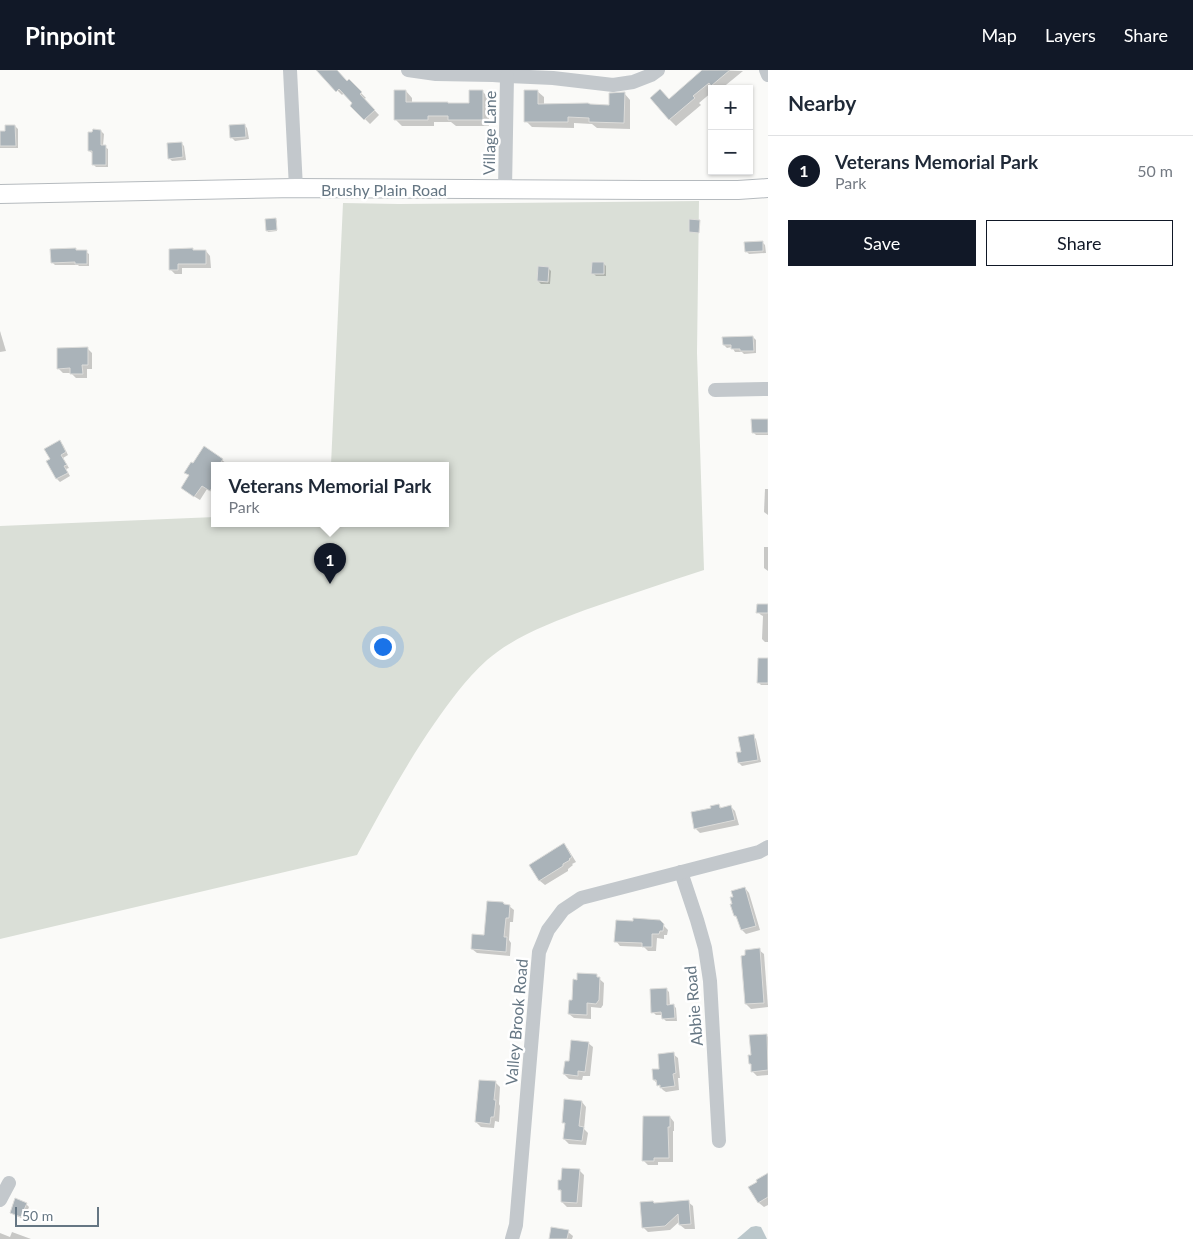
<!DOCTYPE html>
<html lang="en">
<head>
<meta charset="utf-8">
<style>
  body { margin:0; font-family:Lato,sans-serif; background:#f2f2f3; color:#1f2937 }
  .controls { position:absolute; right:15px; top:15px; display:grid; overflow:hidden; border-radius:0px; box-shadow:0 1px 4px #0004 }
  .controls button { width:45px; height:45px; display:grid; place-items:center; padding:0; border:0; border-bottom:1px solid #e0e1e3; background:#fff; color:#1f2937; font:25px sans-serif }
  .scale { position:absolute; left:15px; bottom:12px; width:84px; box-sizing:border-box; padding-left:5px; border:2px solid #657683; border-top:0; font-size:14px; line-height:18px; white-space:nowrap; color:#657683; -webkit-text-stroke:4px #fff; paint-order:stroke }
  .you { position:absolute; left:382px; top:576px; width:18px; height:18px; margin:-12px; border:4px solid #fff; border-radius:50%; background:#1a73e8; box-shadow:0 0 0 8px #1a73e833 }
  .badge { display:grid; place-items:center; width:32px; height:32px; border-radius:50%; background:#111827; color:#fff; font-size:16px; font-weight:700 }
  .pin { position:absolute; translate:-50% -41px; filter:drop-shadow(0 1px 2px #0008) }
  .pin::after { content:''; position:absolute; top:26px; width:18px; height:15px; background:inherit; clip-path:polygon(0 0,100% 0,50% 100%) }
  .popup { position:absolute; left:211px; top:392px; width:238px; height:65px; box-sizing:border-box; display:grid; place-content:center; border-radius:0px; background:#fff; filter:drop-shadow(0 1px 4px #0005); font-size:16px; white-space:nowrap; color:#747a83 }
  .popup b { font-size:19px; color:#1f2937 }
  .popup::after { content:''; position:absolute; left:50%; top:100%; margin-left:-10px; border:10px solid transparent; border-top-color:#fff }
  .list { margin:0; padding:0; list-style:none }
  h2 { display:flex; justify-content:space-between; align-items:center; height:65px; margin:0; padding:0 20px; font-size:21px }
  h2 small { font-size:16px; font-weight:400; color:#747a83 }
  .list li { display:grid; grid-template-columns:32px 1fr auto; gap:15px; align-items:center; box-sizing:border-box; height:70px; padding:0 20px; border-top:1px solid #e0e1e3 }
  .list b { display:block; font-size:19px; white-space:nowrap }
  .list p { margin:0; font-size:16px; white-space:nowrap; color:#747a83 }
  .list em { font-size:16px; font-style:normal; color:#747a83 }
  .actions { display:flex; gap:10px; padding:15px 20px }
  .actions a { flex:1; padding:11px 0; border:1px solid #111827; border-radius:0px; text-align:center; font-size:18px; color:#111827 }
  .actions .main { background:#111827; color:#fff }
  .map { position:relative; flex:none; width:768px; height:1169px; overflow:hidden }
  header { display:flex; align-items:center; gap:30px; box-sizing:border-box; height:70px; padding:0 25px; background:#111827; color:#fff }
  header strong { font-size:24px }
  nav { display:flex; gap:28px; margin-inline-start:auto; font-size:18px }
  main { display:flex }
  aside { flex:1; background:#fff }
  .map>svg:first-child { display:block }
  .green { fill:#dadfd7 }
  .water { fill:#bbc7cb }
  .shadow { fill:#0003 }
  .building { fill:#aab3b9; stroke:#dcdcda }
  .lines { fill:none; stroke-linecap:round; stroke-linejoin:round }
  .major-casing { stroke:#b5babe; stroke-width:20 }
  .minor { stroke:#c3c8cc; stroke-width:14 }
  .major { stroke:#fff; stroke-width:18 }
  .labels { text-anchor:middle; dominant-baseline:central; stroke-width:5; stroke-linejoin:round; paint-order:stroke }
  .street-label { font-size:16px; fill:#657683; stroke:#fff }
</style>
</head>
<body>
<header>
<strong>Pinpoint</strong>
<nav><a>Map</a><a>Layers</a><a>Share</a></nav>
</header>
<main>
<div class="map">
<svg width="768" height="1169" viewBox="0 0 768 1169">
  <rect width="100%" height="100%" fill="#fafaf8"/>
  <path class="green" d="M699,131l-2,152 7,217c-40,13 -79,26 -119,40 -32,12 -72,27 -98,50 -21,19 -37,41 -53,64 -29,42 -53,87 -77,131l-357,84v-413l215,-9v6h230v-58h-114l12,-262 56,1z"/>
  <polygon class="water" points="756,1156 761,1157 767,1169 737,1169 751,1157"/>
  <g class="shadow">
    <polygon points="317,0 337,0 347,12 349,11 366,28 364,29 379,45 370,54 352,36 354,34 344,23 342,25"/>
    <polygon points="706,0 743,1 721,19 712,19 712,22 699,33 701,35 676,56 669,49 669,31"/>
    <polygon points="406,21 412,28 412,33 470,34 482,21 489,28 489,56 456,56 451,52 434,52 434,56 402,56 396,50"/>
    <polygon points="537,21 544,27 544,35 610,36 624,23 630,30 630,59 597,58 592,54 574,53 574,58 532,57 526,51"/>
    <polygon points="244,55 247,58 249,69 235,71 232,68"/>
    <polygon points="15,56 18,59 18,78 0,78 0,63 6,62"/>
    <polygon points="101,61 104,64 103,76 105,77 108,79 108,97 96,97 93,94 94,83 92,83 89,81"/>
    <polygon points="181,73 184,76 186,90 172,91 169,88"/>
    <polygon points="276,150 277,151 277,161 268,162 267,160"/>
    <polygon points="762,172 765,175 766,183 749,184 746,181"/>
    <polygon points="193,180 195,182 206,181 210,186 211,198 182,198 182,204 175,204 170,199"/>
    <polygon points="78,182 86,182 89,184 89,196 79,196 78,195 55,195 52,192"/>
    <polygon points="603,193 606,196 606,206 596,206 593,203"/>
    <polygon points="548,198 551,201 550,214 541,214 538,211"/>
    <polygon points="0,261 6,281 0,282"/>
    <polygon points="753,267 756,270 756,283 744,284 742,282 735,282 732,277 727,278 724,275"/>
    <polygon points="87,278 92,283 92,299 87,299 87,308 76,308 71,303 63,303 58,298"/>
    <polygon points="768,350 768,365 756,365 753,362"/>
    <polygon points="60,372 63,375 68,385 63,388 69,398 66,399 70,406 60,412 57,409 48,392 51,390"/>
    <polygon points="222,390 227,394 226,395 215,395 215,424 207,419 200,430 187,422 190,406 186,402"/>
    <polygon points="765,419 768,419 768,445 764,442"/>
    <polygon points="764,477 768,477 768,501 764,498"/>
    <polygon points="768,536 768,572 765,572 762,569 763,546 761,545 758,542"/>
    <polygon points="768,590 768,615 761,615 758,612"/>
    <polygon points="753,666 756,669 761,692 742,696 739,693 742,683"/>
    <polygon points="719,735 722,739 731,737 735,741 739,755 700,763 696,759 692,743 712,739"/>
    <polygon points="564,775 568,779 576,792 572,794 573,795 568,799 568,801 545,815 540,811 531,795"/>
    <polygon points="745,818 749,823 760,860 746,864 742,860 739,850 735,846"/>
    <polygon points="504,835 509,836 514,840 513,852 510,852 509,870 511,873 510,886 477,883 472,879 485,867"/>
    <polygon points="659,851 668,860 667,865 664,865 664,869 657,868 656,881 648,881 644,877 620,876 616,871 634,852"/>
    <polygon points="759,880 764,884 768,937 751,939 746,934"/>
    <polygon points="596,906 604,913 603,935 601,938 591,937 591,949 574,948 569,944 573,932"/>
    <polygon points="666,919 669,922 670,936 674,936 676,938 677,951 666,951 663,948 663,945 656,945 653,942"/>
    <polygon points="766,965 768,967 768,1005 757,1006 752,1001 752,996 750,993"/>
    <polygon points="588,973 593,977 590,1006 583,1006 582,1010 569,1009 564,1004 570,992"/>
    <polygon points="673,984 678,988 680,1008 678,1008 679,1020 666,1022 663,1020 654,1010"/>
    <polygon points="495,1012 500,1017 499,1034 500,1036 499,1052 495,1051 494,1058 481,1057 476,1052"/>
    <polygon points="582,1032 586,1037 584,1059 588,1063 586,1075 569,1074 564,1069 566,1055 563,1052"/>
    <polygon points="670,1047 674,1052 674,1061 673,1061 673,1092 658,1092 658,1095 648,1095 643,1090"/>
    <polygon points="579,1100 584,1105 582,1137 567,1137 562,1132 562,1123 559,1119"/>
    <polygon points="768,1104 768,1135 764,1137 759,1133 750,1118"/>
    <polygon points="653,1132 655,1134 688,1132 693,1136 695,1159 685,1159 680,1155 680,1151 670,1160 648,1162 643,1157"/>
    <polygon points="26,1134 29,1137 24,1149 14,1145 11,1142"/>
    <polygon points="12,1162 31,1169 0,1169 0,1163 10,1167"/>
    <polygon points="568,1162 573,1166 572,1169 550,1169"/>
  </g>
  <g class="building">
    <polygon points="316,0 337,0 347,11 349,9 362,22 360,24 375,40 364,50 350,36 352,33 339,19 336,22"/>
    <polygon points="702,0 730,0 711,16 709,13 693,26 695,28 669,50 650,28 660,19 669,29"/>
    <polygon points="394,20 406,20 406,32 448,32 448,33 469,33 469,20 483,20 483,50 448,50 448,46 428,46 428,50 394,50"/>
    <polygon points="524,20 538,20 538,34 588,33 590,34 609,35 609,23 625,22 624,53 589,52 589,48 568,47 568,52 524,52"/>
    <polygon points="245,54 246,67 230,68 229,55"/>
    <polygon points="5,55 15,55 16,76 0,76 0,61 5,61"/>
    <polygon points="93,59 101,60 101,75 106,75 106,95 92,95 92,81 88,81 88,62 92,62"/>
    <polygon points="182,72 183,87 168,89 167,73"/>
    <polygon points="276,148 277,160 266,161 265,149"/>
    <polygon points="689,149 700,150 699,163 689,162"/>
    <polygon points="763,171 763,181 745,182 744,172"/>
    <polygon points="76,178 76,180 87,180 87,194 75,194 75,192 51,193 50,179"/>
    <polygon points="193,178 193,180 206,180 206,194 178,194 178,200 169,200 169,179"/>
    <polygon points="592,192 604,192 604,204 591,204"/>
    <polygon points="538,196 549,197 548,212 537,211"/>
    <polygon points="753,266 754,281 740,281 740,279 731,279 731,275 723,275 722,267"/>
    <polygon points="88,277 88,295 82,295 83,304 70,304 70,298 57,299 57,278"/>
    <polygon points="751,349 768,349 768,363 752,363"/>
    <polygon points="60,370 66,382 61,385 67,395 64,396 68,403 56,409 46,391 50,389 44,379"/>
    <polygon points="204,376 223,389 219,395 215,395 215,413 210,421 202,416 194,427 181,418 189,405 184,403 191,392 193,393"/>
    <polygon points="757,534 768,534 768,543 756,543"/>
    <polygon points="758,588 768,588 768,613 757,613"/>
    <polygon points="754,664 758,690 738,693 736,682 741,682 738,667"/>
    <polygon points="719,734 720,738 731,735 735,750 694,759 691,742 711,738 710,736"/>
    <polygon points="564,773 572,787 569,789 570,790 563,794 563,796 539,811 529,795"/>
    <polygon points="745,817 756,856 741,860 736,846 734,846 730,834 732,834 730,827 733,827 731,821"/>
    <polygon points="487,831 503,832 504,834 510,835 509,848 506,848 504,867 507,867 506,882 471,879 472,864 484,865"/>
    <polygon points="633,848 660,850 664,854 663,861 660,861 659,864 652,864 652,877 642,877 642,873 614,872 616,850 633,851"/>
    <polygon points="760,878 764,933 745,934 741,886 745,885 745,880"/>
    <polygon points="577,903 597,904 597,907 600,907 599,930 596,934 587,933 587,945 568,944 569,930 572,930 573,909 577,910"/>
    <polygon points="667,918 667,935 674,934 675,948 662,949 661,942 651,943 650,919"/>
    <polygon points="767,964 768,1000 751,1002 751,994 749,994 748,985 751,985 749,965"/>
    <polygon points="571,970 589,972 585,1002 578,1001 578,1006 563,1004 565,991 569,991"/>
    <polygon points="674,982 676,1003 673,1004 675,1016 660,1018 660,1015 657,1016 656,1010 653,1010 652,999 659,999 658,984"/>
    <polygon points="479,1010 496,1011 494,1030 496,1030 494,1047 491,1047 490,1054 475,1052"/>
    <polygon points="564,1029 582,1031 579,1056 584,1057 582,1071 563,1069 565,1053 562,1053"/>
    <polygon points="643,1046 670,1046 670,1057 668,1057 669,1088 654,1088 654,1091 642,1091"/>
    <polygon points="562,1098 580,1099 577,1133 561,1132 561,1120 558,1120 558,1110 561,1110"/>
    <polygon points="768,1103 768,1127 758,1133 748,1117 757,1112 756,1110"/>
    <polygon points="15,1128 27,1133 21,1147 10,1143"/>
    <polygon points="689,1130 691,1154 679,1155 678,1144 665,1156 642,1158 640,1132 653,1131 654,1133"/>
    <polygon points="551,1157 569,1160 567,1169 549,1169"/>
  </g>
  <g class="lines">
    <g class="major-casing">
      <polyline id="major" points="0,124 296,118 646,120 738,120 768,118"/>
    </g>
    <g class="minor">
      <polyline points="290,0 296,118"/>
      <polyline points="408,0 436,4 493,5 507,6 553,8 613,15 633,12 651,5 658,0"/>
      <polyline points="766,0 768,5"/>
      <polyline points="505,119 507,6"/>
      <polyline points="715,320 768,319"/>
      <polyline points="681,802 697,850 705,878 710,911 719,1071"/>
      <polyline points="0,1130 9,1113"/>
      <polyline points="512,1169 516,1155 539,882 548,860 563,840 581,828 759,782 768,777"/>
    </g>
    <use href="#major" class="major"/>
  </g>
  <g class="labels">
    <g class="street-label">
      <text transform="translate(489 63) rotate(-89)">Village Lane</text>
      <text x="384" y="119">Brushy Plain Road</text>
      <text transform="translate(693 936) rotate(-95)">Abbie Road</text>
      <text transform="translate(516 952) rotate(-85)">Valley Brook Road</text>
    </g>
  </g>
</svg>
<div class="controls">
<button>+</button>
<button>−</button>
</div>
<div class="scale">50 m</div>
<div class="you"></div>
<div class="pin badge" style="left:330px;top:514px">1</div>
<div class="popup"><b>Veterans Memorial Park</b>Park</div>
</div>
<aside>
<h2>Nearby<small></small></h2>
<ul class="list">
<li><span class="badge">1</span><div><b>Veterans Memorial Park</b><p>Park</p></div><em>50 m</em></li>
</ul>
<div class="actions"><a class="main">Save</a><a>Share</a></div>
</aside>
</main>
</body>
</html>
